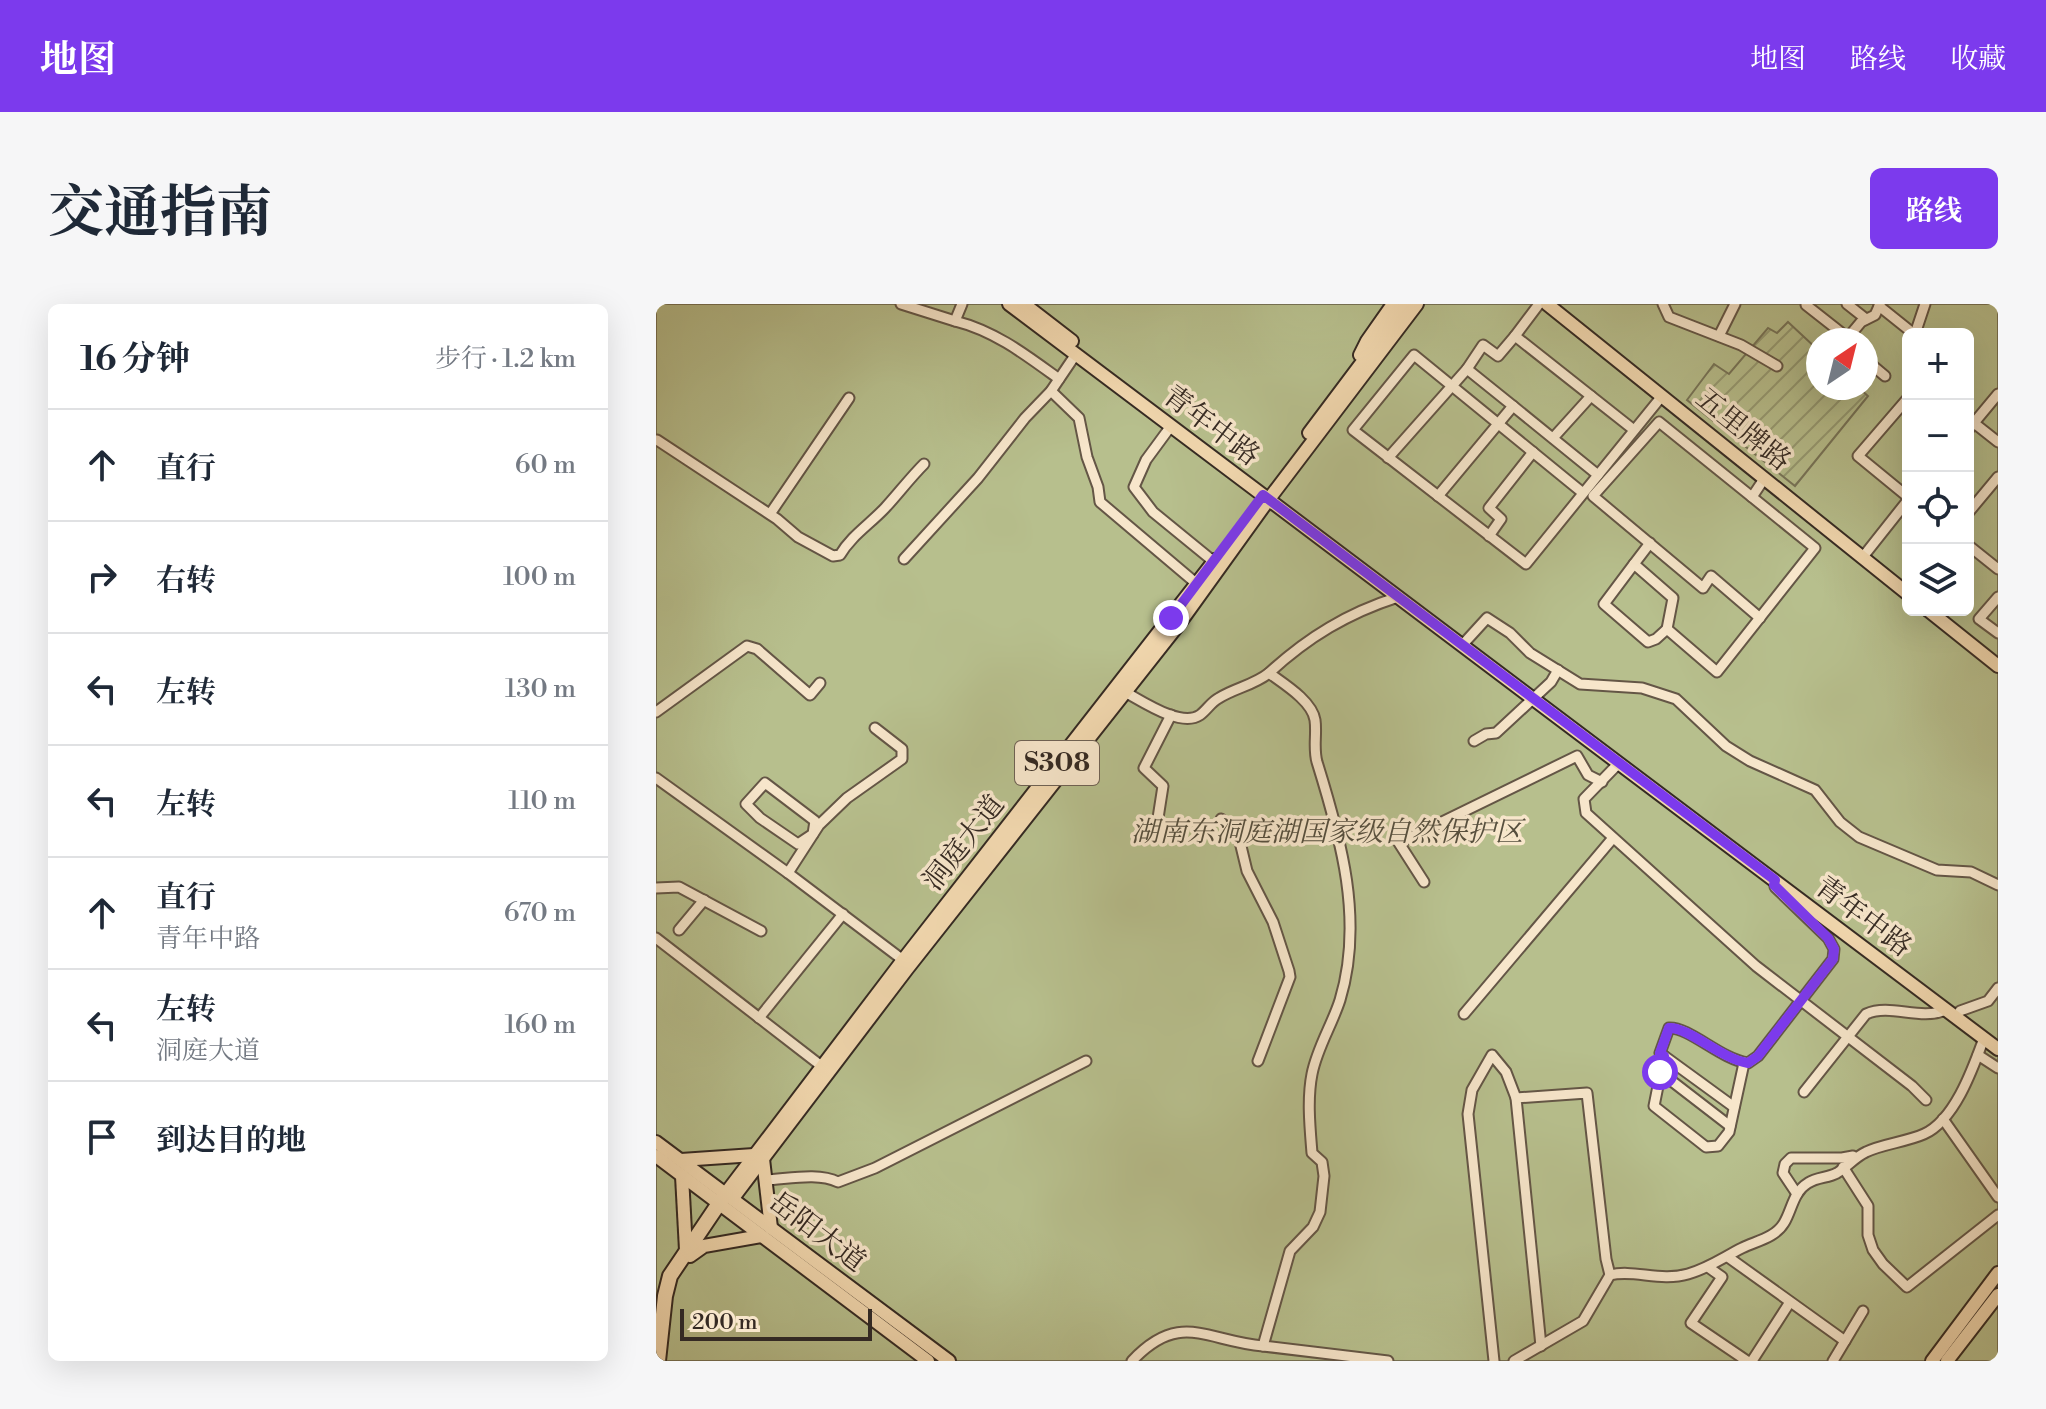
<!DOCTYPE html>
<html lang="zh">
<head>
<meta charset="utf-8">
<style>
  body { margin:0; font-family:"Libre Bodoni","Noto Serif SC",serif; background:#f6f6f7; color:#1f2937 }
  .controls { position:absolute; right:24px; top:24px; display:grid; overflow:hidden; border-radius:12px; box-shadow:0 8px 32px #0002 }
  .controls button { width:72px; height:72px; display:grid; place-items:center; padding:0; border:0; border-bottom:2px solid #e0e1e3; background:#fff; color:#1f2937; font:40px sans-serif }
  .compass { position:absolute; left:1150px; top:24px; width:72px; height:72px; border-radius:50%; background:#fff; box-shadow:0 8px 32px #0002; rotate:35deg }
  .scale { position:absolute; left:24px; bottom:20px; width:192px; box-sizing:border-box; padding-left:8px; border:4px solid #352a23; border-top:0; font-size:22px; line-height:28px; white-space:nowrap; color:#352a23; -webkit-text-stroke:6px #f7e6cb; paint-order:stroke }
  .stop { position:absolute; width:24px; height:24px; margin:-18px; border:6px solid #7c3aed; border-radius:50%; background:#fff }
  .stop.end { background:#7c3aed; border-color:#fff; box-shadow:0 2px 8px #0008 }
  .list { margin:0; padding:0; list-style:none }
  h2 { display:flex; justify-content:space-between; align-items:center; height:104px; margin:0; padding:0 32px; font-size:34px }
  h2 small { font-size:26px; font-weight:400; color:#747a83 }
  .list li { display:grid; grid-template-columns:52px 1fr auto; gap:24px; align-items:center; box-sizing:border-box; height:112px; padding:0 32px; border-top:2px solid #e0e1e3 }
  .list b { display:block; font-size:30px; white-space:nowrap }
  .list p { margin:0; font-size:26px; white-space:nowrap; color:#747a83 }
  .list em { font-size:26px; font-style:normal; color:#747a83 }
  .icon { flex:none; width:44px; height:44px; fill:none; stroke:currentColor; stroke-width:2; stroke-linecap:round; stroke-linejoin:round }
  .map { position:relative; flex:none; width:1342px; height:1057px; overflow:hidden; border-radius:12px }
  header { display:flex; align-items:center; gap:48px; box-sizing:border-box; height:112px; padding:0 40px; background:#7c3aed; color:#fff }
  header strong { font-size:38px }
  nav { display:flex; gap:44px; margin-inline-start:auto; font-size:28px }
  .intro { display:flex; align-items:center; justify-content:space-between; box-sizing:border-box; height:192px; padding:0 48px }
  h1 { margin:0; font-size:56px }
  .button { padding:20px 36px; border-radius:12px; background:#7c3aed; color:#fff; font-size:28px; font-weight:700 }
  main { display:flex; gap:48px; padding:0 48px }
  aside { flex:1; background:#fff; border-radius:12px; box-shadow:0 8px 32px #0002 }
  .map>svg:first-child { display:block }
  .park { fill:#b7bf8d; stroke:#767458; stroke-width:2; fill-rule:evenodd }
  .garden { fill:url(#garden-furrows); stroke:#767458; stroke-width:2 }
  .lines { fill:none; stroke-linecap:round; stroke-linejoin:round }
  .minor-casing { stroke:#645646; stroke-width:13 }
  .major-casing { stroke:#352a23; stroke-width:16 }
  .highway-casing { stroke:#352a23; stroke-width:18 }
  .minor { stroke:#f7e6cb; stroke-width:9 }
  .major { stroke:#f2d8af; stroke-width:12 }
  .highway { stroke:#f2d8af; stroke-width:14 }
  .route { stroke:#7c3aed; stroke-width:10 }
  .labels { text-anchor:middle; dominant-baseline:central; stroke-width:7; stroke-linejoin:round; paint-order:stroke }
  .shield { fill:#f7e6cb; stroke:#6f6255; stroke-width:2 }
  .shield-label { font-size:26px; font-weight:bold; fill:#352a23 }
  .street-label { font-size:28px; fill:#352a23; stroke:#f7e6cb }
  .park-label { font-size:28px; font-style:italic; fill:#564f3e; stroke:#f7e6cb }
</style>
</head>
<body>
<header>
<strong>地图</strong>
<nav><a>地图</a><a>路线</a><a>收藏</a></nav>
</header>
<div class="intro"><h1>交通指南</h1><a class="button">路线</a></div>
<main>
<aside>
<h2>16 分钟<small>步行 · 1.2 km</small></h2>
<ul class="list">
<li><svg class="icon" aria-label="ahead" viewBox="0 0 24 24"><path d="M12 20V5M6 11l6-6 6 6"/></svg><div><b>直行</b></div><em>60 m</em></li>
<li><svg class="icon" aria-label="right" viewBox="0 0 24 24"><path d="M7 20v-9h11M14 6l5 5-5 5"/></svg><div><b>右转</b></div><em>100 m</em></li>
<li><svg class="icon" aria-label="left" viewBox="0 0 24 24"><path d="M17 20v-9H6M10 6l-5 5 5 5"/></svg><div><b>左转</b></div><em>130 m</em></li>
<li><svg class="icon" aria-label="left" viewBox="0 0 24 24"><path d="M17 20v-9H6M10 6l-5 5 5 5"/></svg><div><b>左转</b></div><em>110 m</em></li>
<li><svg class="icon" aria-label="ahead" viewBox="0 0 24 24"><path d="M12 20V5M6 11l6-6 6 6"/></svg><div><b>直行</b><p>青年中路</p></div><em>670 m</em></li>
<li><svg class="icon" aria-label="left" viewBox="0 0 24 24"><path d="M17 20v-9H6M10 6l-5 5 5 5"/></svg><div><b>左转</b><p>洞庭大道</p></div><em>160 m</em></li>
<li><svg class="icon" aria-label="arrive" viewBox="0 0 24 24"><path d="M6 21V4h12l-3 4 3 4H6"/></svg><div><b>到达目的地</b></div></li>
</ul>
</aside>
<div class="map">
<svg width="1342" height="1057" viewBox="0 0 1342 1057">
  <defs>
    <pattern id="garden-furrows" width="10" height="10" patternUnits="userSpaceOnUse" patternTransform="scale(2)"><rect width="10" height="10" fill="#b7bf8d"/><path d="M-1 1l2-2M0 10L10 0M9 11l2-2" fill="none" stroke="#969b73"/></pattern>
  </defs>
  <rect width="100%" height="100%" fill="#f2d8af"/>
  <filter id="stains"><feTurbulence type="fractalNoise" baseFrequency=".0025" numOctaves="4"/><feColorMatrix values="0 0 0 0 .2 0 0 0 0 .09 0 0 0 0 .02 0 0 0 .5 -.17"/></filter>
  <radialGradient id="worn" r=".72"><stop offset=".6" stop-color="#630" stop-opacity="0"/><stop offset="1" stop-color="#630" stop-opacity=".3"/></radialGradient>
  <path class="park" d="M0,0h1342v1057h-1342zM1252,30h60v276h-60zM1162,36h48v48h-48z"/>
  <polygon class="garden" points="1132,18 1162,46 1162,84 1203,84 1212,92 1139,182 1031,96 1058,60 1073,70 1112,24 1121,29"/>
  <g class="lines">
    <g class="minor-casing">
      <g id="minor">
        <polyline points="245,0 299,17 306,0"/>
        <polyline points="883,0 859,32 978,126"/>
        <polyline points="1007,0 1013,13 1085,41 1121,62"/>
        <polyline points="1191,0 1210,15"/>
        <polyline points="1150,1 1192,34"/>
        <polyline points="1223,2 1258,30"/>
        <path d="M299,17c40,10 71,34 104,58"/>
        <polyline points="1259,30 1269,0"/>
        <polyline points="1063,32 1079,0"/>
        <polyline points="1190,36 1205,18 1219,11 1224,0"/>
        <polyline points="1210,56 1229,72"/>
        <polyline points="811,65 827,41 842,52 859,32"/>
        <polyline points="395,87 423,114 431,153 442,183 444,198 541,280"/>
        <polyline points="1252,94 1202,152 1252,193"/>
        <polyline points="857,102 942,171"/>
        <polyline points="1318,119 1342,138"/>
        <polyline points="515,122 490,156 478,183 497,208 557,257"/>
        <polyline points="1312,126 1342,90"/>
        <polyline points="897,134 935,92"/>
        <path d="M1,136l120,79 21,18 35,19 7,-1c11,-19 30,-31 45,-47 13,-14 25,-30 39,-44"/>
        <polyline points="732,154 811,65 857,102 782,192"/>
        <polyline points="927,189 758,51 697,126 870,260 1006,92"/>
        <polyline points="1096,193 1003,118 937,192 1047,284 1055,272 1104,314"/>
        <polyline points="1312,209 1342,173"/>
        <polyline points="114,210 193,94"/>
        <polyline points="833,232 845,215 833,204 877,148"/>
        <polyline points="994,239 978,260 1017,294 1011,325"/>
        <polyline points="1312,241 1342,265"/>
        <polyline points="1210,249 1252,196"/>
        <polyline points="248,255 322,174 369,114 395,87 420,50"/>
        <polyline points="978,260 948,300 992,338 1000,335 1011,325 1061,368 1159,244 1096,193 1108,175"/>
        <polyline points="1342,293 1323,315 1342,329"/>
        <polyline points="810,337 831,314 854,329 874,349 924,380 986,384 1020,395 1070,442 1094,457 1159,486 1184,518 1203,533 1281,566 1315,568 1342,581"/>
        <path d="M469,388c17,9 56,36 75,23 7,-5 11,-13 19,-17 16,-10 35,-13 50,-25"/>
        <polyline points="0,408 91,342 101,345 154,391 164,379"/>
        <polyline points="818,437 830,430 840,429 895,378 902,366"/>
        <polyline points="960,462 928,495 930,509 1100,662 1256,782 1270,796"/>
        <polyline points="0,474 132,569 247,656"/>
        <polygon points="109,479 159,517 157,530 142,540 104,514 90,500"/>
        <polyline points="502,514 507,482 488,464 515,411"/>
        <polyline points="565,515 584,538 591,567 617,618 633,667 634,673 602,757"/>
        <polyline points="132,569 163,521 191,494 246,455 246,445 219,424"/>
        <polyline points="768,578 743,539 921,452 932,471 946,478"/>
        <polyline points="0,584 23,583 105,627"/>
        <polyline points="23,626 48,596"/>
        <polyline points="0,634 168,764"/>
        <polyline points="1304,707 1332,697 1342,684"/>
        <polyline points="808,710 957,534"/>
        <polyline points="103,714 187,610"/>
        <polyline points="1322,751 1342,764"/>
        <polyline points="1008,752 1078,803"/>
        <path d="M1088,759l-15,69 -11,14 -12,1 -52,-41 10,-50 -4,-3 9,-25c21,-1 51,31 79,35l10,-7 75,-97 1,-10 -6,-11 -53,-51"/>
        <polyline points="1004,768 1074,822"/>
        <path d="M1148,788l62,-78c25,-11 53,7 80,-4"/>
        <polyline points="1287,815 1342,893"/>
        <polyline points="1187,863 1212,902 1212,931 1217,946 1227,960 1251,983 1342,911"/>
        <path d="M110,876c22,-1 52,-8 72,2l37,-14 211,-107"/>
        <polyline points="1141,890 1127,869 1129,860 1135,854 1186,854 1197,852"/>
        <polyline points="1072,953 1189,1037"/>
        <polyline points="1052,963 1066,973 1035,1019 1091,1057"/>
        <polyline points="885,1042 860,794 931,789 950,955 954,971"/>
        <path d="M476,1057c48,-51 74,-20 131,-15"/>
        <path d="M732,1057l-125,-15 27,-95 23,-24 7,-15 4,-36 -2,-14 -10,-9c-2,-25 -5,-54 0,-79 5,-26 20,-49 28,-74 24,-79 1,-161 -23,-238 -4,-14 0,-28 -2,-42 -3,-19 -31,-36 -46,-47 39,-36 79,-60 129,-76"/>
        <polyline points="838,1057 812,810 816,786 836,751 850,768 860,794"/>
        <path d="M858,1057l69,-40 27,-46c24,-6 50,7 78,-1 21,-6 36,-17 54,-26 14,-7 33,-10 42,-25 8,-13 9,-31 24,-40 9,-6 20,-5 29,-10 10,-6 18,-16 29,-21 16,-8 40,-10 58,-18 31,-14 49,-66 60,-96"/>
        <polyline points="1096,1057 1134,998"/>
        <polyline points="1177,1057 1207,1007"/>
      </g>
    </g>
    <g class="major-casing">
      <g id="major">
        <polyline points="353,0 1342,745"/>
        <polyline points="368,0 416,37"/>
        <polyline points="891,0 1252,290"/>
        <polyline points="704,51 711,37 737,0"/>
        <polyline points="653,129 750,0"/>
        <polyline points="1272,306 1342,362"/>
        <polyline points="0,838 293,1057"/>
        <polyline points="0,852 272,1057"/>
        <polyline points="107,855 115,924"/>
        <polyline points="25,856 98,851"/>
        <polyline points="26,872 30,946"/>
        <polyline points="70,889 247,656 559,256"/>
        <polyline points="77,894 251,665 523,320 613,195 761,0"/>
        <polyline points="34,952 48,942 105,932"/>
        <polyline points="1276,1057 1342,969"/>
        <polyline points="1291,1057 1342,991"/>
      </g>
    </g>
    <g class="highway-casing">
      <polyline id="highway" points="2,1057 9,992 14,972 70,889"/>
    </g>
    <use href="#minor" class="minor"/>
    <use href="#major" class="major"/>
    <use href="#highway" class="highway"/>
  </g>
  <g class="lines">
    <path class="route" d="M515,314l92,-123 512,385 -1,5 54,53 6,11 -1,10 -75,97 -10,7c-27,-4 -59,-36 -79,-35l-9,25 4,3 -4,16"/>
  </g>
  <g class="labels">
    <rect class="shield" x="359" y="437" width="84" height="44" rx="6"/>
    <g class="shield-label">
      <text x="401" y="459">S308</text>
    </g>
    <g class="street-label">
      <text transform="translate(555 122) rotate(37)">青年中路</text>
      <text transform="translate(1087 126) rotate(39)">五里牌路</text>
      <text transform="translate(308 539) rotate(-52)">洞庭大道</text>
      <text transform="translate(1207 613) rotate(37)">青年中路</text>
      <text transform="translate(161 928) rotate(37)">岳阳大道</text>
    </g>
    <g class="park-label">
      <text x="671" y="528">湖南东洞庭湖国家级自然保护区</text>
    </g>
  </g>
  <rect width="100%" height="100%" filter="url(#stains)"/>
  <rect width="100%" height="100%" fill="url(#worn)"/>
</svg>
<div class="controls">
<button>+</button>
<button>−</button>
<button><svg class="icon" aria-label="locate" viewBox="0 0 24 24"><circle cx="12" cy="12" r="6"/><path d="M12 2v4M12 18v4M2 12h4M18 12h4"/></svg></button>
<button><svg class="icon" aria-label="layers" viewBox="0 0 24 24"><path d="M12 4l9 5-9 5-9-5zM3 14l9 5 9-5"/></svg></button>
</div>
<svg class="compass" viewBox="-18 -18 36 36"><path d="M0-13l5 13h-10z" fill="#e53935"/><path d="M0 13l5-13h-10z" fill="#747a83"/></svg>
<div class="scale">200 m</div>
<div class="stop" style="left:1004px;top:768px"></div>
<div class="stop end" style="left:515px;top:314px"></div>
</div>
</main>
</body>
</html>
